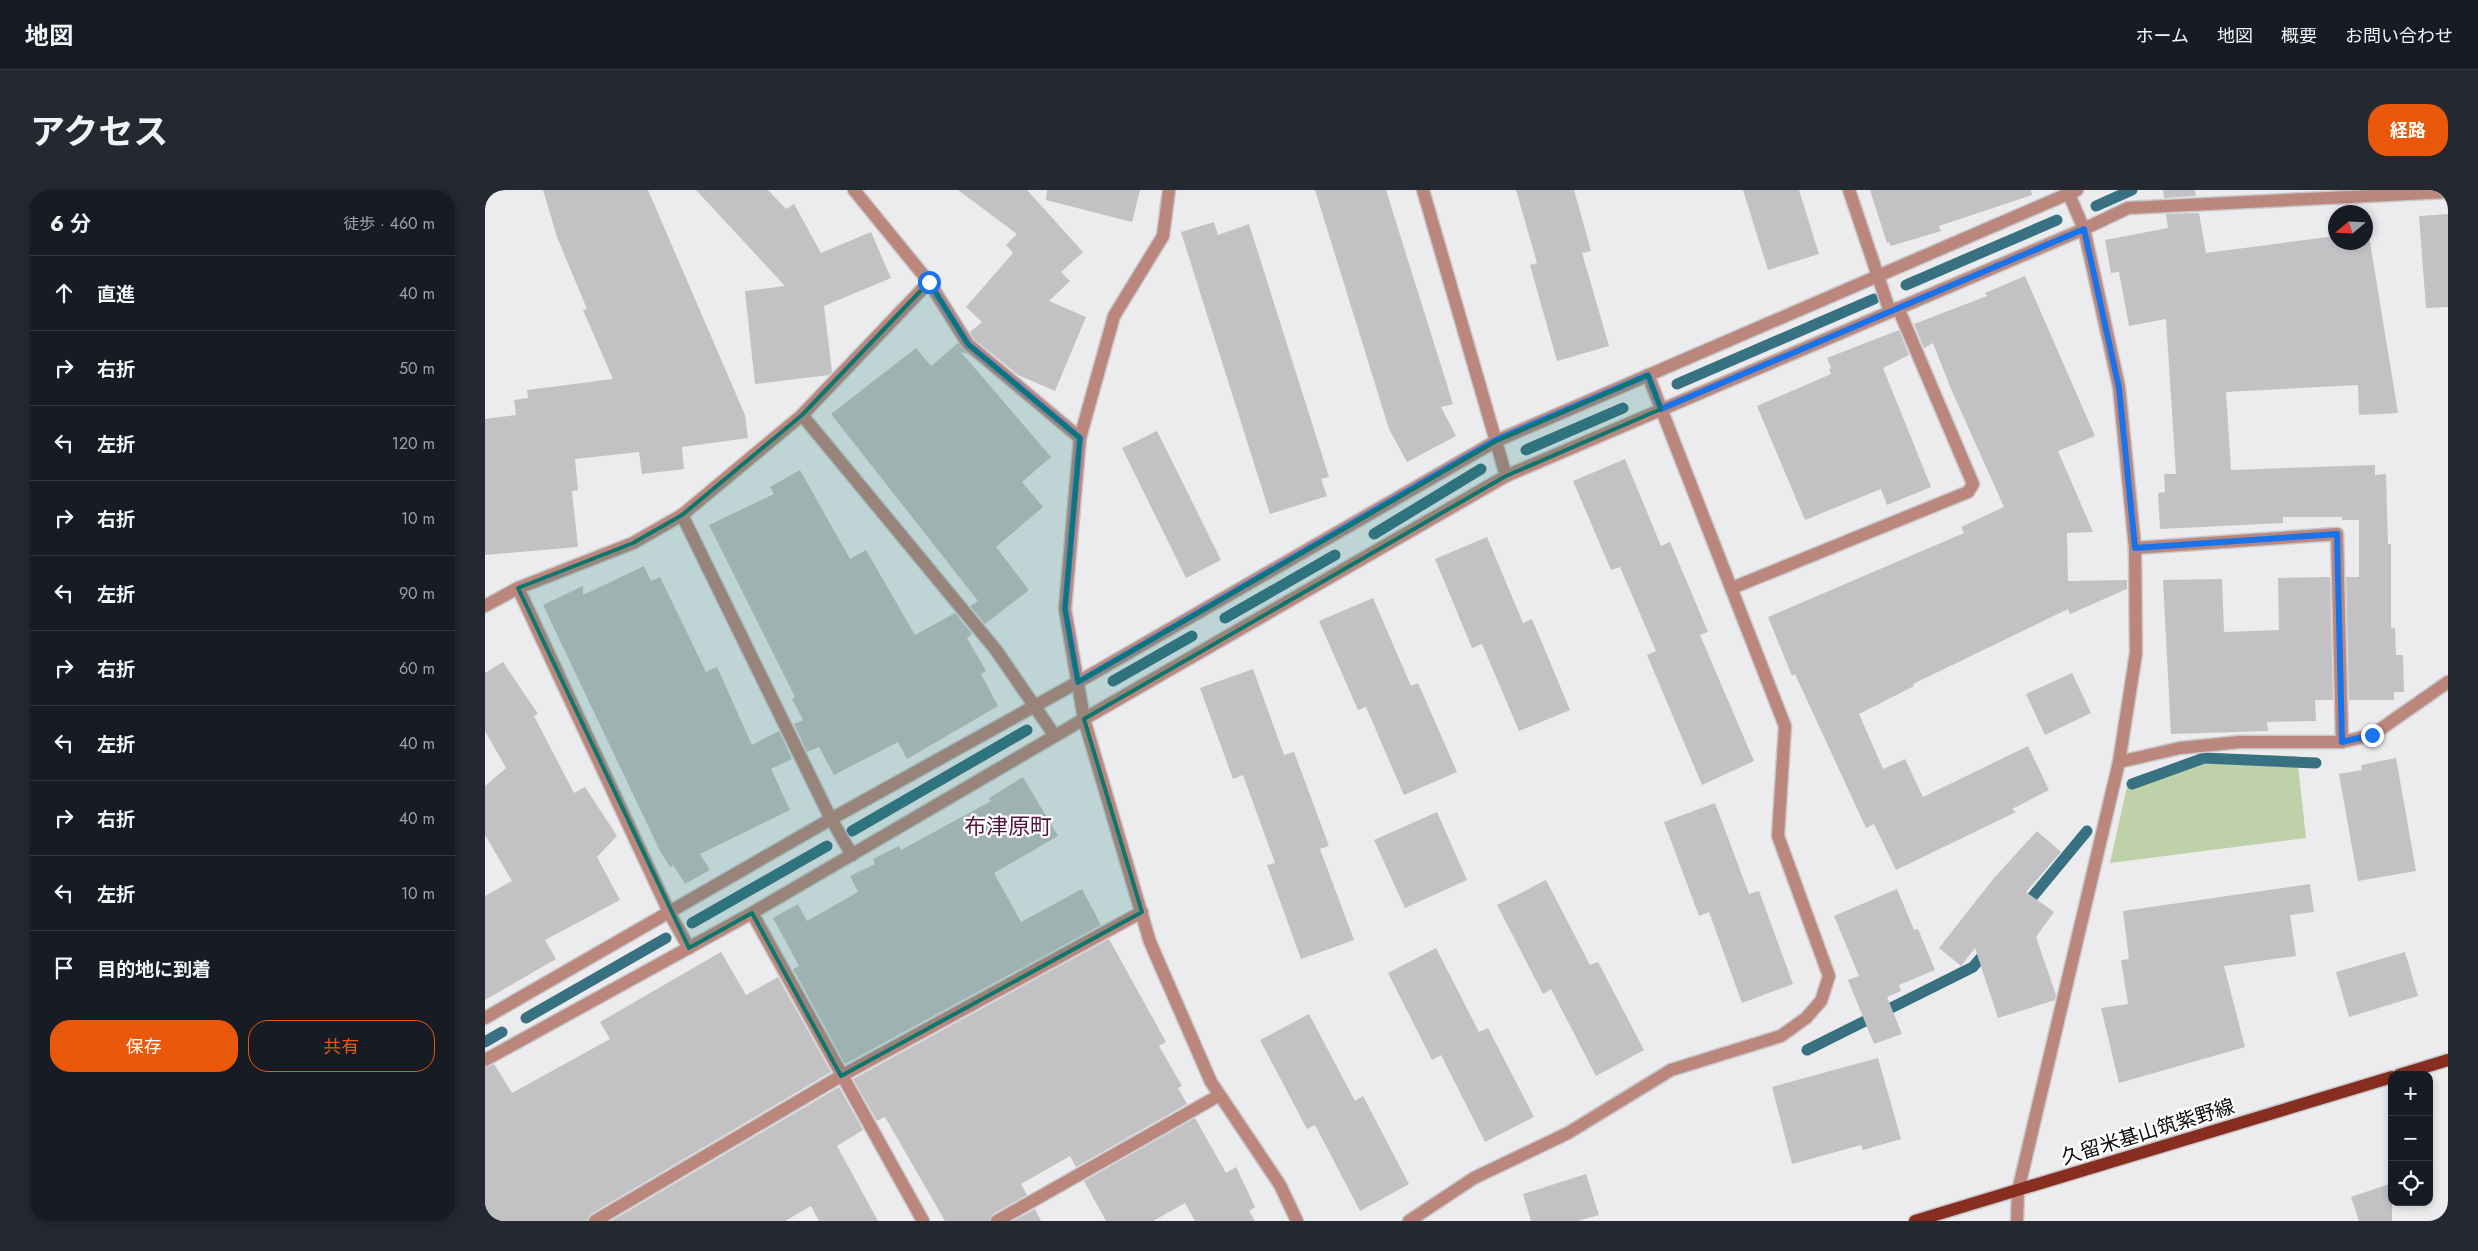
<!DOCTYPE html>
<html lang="ja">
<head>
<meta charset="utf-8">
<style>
  body { margin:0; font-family:Jost,"Noto Sans JP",sans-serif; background:#242831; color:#f1f3f6 }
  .controls { position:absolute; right:15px; bottom:15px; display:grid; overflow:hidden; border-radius:10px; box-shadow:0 2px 8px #0003 }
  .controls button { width:45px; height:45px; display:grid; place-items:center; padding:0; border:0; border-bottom:1px solid #363941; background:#171b24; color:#f1f3f6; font:25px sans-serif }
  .compass { position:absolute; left:1843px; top:15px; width:45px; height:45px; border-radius:50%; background:#171b24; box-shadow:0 2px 8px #0003; rotate:251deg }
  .stop { position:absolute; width:15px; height:15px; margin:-11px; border:4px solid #1a73e8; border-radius:50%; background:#fff }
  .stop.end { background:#1a73e8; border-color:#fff; box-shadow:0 1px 5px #0008 }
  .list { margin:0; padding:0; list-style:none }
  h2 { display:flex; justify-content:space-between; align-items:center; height:65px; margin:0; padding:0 20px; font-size:21px }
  h2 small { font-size:16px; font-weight:400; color:#9ea1a6 }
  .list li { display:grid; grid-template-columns:32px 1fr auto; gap:15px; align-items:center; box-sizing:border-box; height:75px; padding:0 20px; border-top:1px solid #363941 }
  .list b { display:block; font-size:19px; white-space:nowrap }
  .list em { font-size:16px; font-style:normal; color:#9ea1a6 }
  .actions { display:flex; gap:10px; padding:15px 20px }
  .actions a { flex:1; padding:11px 0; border:1px solid #ea580c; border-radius:20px; text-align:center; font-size:18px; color:#ea580c }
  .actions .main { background:#ea580c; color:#fff }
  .icon { flex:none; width:28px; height:28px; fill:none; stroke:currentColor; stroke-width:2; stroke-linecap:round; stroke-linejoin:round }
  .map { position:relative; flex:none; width:1963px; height:1031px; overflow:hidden; border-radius:20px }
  header { display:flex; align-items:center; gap:30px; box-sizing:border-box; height:70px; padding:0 25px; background:#171b24; border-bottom:1px solid #363941 }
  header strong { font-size:24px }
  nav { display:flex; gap:28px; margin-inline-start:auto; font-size:18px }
  .intro { display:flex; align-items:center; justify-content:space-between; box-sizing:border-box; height:120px; padding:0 30px }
  h1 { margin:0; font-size:35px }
  .button { padding:12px 22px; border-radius:20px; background:#ea580c; color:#fff; font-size:18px; font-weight:700 }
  main { display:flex; gap:30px; padding:0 30px }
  aside { flex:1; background:#171b24; border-radius:20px; box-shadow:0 2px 8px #0003 }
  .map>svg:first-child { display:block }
  .green { fill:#bfd1a8 }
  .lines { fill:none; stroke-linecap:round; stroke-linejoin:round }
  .stream { stroke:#387282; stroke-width:11 }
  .building { fill:#c2c1c4 }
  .minor-casing { stroke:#c8c8cb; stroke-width:15 }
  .major-casing { stroke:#c8c8cb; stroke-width:15 }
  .minor { stroke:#bb877d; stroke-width:12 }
  .major { stroke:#872e21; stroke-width:12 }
  .route { stroke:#1a73e8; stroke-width:6 }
  .marked { fill:#0f766e; fill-opacity:0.2; stroke:#0f766e; stroke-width:4; stroke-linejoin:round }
  .labels { text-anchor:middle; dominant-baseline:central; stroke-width:4.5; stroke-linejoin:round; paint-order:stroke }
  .street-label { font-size:20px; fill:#0d0d0e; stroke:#fff }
  .quarter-label { font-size:22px; fill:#51173f; stroke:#fff }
</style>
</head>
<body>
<header>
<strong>地図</strong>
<nav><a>ホーム</a><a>地図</a><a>概要</a><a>お問い合わせ</a></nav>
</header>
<div class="intro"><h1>アクセス</h1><a class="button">経路</a></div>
<main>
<aside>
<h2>6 分<small>徒歩 · 460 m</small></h2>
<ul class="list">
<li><svg class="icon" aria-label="ahead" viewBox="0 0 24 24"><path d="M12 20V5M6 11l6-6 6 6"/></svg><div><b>直進</b></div><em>40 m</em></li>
<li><svg class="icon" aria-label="right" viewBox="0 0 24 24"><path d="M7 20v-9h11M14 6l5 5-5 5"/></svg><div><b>右折</b></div><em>50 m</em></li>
<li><svg class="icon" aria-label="left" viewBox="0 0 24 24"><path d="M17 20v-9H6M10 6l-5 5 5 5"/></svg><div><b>左折</b></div><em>120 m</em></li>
<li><svg class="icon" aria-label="right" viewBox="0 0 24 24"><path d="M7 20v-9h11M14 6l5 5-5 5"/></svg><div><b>右折</b></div><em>10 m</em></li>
<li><svg class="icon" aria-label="left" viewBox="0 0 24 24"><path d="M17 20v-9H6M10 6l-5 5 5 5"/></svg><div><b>左折</b></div><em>90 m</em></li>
<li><svg class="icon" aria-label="right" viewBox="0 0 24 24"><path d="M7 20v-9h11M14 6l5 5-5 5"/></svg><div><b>右折</b></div><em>60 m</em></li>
<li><svg class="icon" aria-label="left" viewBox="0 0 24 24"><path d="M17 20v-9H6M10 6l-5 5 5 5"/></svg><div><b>左折</b></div><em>40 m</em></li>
<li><svg class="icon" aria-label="right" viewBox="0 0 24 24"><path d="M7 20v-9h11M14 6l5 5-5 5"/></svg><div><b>右折</b></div><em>40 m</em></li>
<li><svg class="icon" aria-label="left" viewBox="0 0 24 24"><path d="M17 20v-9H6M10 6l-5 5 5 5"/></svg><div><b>左折</b></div><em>10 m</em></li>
<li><svg class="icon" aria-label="arrive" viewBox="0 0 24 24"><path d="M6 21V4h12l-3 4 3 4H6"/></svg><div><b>目的地に到着</b></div></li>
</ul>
<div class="actions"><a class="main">保存</a><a>共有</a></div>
</aside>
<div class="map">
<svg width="1963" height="1031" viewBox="0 0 1963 1031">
  <rect width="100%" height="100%" fill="#ececef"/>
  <polygon class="green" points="1716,563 1812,566 1821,648 1625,673 1643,592"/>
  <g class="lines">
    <g class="stream">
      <polyline points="1611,16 1647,0"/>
      <polyline points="1421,95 1572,30"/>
      <polyline points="1192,194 1389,109"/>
      <polyline points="1041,260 1138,218"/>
      <polyline points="889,344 996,279"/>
      <polyline points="740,428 850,365"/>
      <polyline points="628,491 707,446"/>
      <polyline points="1647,594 1719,568 1831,573"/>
      <polyline points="367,641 542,540"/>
      <polyline points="1539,717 1602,641"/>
      <polyline points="207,733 342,656"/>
      <polyline points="41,828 181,748"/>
      <polyline points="0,852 17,842"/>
      <polyline points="1322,860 1488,777 1504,758"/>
    </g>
  </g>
  <g class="building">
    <polygon points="58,0 163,0 260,225 263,248 197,257 199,279 157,284 154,262 90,269 93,300 87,301 93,357 0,365 0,229 31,225 29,210 43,208 42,200 128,189 98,120 102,119 72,47"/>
    <polygon points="211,0 283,0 301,19 309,14 336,63 386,42 406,88 339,116 347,182 344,185 270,194 260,101 300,96"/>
    <polygon points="473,0 542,0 598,62 576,82 585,91 564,111 601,127 570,201 533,185 489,149 485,142 497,132 481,117 528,63 521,55 532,44"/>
    <polygon points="562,0 655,0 647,32 561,10"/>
    <polygon points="830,0 901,0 968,214 956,217 971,246 922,272 904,239"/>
    <polygon points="1031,0 1089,0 1106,61 1097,63 1124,156 1072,171 1045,75 1052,73"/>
    <polygon points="1258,0 1314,0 1334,64 1283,80"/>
    <polygon points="1385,0 1546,0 1547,5 1454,36 1456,41 1406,56 1404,52 1402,53"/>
    <polygon points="1678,0 1710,0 1711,6 1679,8"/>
    <polygon points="1714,23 1721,63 1850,46 1850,52 1880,52 1880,41 1883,40 1913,223 1874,225 1873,195 1741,202 1746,280 1890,275 1890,285 1901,284 1903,354 1906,354 1906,438 1910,438 1911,465 1918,465 1919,502 1909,502 1909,510 1864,510 1861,387 1874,387 1874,330 1857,330 1857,327 1798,327 1798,333 1675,339 1673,303 1680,302 1679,284 1691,284 1681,129 1644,136 1634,82 1626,83 1620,50 1683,38 1681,24"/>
    <polygon points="1963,24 1963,117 1941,118 1934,26"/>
    <polygon points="729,32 733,45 764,34 844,287 836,289 842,306 785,324 696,42"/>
    <polygon points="1540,86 1610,246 1573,261 1608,342 1582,343 1583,391 1642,390 1642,399 1585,424 1583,419 1428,494 1429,496 1374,524 1398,579 1420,569 1438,607 1543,556 1564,600 1527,619 1531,622 1411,680 1389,634 1381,638 1310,484 1307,486 1283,427 1479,343 1476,337 1519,317 1466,199 1448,153 1439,158 1429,134 1502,106 1500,103"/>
    <polygon points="1414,140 1424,165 1398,178 1446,297 1402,315 1396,299 1320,330 1272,216 1346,184 1344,179 1346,178 1342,168"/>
    <polygon points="473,153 483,164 476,162 566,267 537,292 558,317 511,357 544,400 500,434 485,416 493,411 346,224 431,158 446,176"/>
    <polygon points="672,241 736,370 701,388 637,258"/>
    <polygon points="1140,269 1176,356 1185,352 1223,442 1215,445 1269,571 1217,595 1162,465 1171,461 1135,377 1126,380 1088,291"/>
    <polygon points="315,280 365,369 381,360 430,445 470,423 487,444 482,448 501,481 496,484 513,516 422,569 413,552 349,585 334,557 322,562 309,534 318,530 307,509 310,507 224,335 289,304 285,297"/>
    <polygon points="1002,347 1038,433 1047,429 1085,520 1034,541 997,454 987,458 950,369"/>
    <polygon points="159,376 166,391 175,387 221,482 232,477 267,555 294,541 307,569 286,579 305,620 215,664 225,680 200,694 188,675 185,677 175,661 58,415 98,396 98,405"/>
    <polygon points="1845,387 1848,510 1830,510 1831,531 1782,532 1783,541 1686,544 1678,390 1737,389 1739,442 1794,440 1793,388"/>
    <polygon points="888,408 926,496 933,493 972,582 919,605 881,517 873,520 834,431"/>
    <polygon points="18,472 53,524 49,526 89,603 100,597 132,646 112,667 135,710 60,750 71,769 0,810 0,706 27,691 0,645 0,596 21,578 0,541 0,483"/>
    <polygon points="768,479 799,565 809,562 844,656 835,659 869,750 816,769 782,675 790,673 758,585 748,589 715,498"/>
    <polygon points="1587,483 1606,523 1560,545 1541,504"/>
    <polygon points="1911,568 1931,681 1873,691 1854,584 1877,580 1876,575"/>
    <polygon points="538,587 573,646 509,683 536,732 597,699 616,735 360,874 308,779 314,776 288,728 313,714 322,731 373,702 365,686 390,674 388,669 414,656 416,660 506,611 504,608"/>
    <polygon points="1230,613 1264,704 1274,701 1308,794 1257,813 1224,722 1214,726 1179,632"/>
    <polygon points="952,622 982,690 920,718 889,650"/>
    <polygon points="1552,641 1576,662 1541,702 1569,722 1551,747 1571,805 1570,810 1513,828 1490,758 1476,776 1454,758 1509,688"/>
    <polygon points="1061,690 1105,775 1113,772 1159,860 1111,886 1066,799 1058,804 1012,715"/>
    <polygon points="1825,694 1829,722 1805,725 1811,766 1739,776 1760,857 1634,893 1616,818 1643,814 1636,770 1644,769 1638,721"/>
    <polygon points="1412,699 1429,740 1433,739 1450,780 1414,795 1416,801 1402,807 1417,844 1389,854 1363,790 1374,786 1349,726"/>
    <polygon points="624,749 681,852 674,856 697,896 693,898 702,914 591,977 585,966 536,994 542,1005 508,1024 504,1031 460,1031 400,927 392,931 368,889"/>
    <polygon points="951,758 994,842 1003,838 1049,927 1000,952 956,865 947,870 903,783"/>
    <polygon points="236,762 261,805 293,787 346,882 106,1024 102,1031 0,1031 0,878 9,874 27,903 125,849 115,832"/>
    <polygon points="1920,762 1933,806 1864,827 1851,782"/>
    <polygon points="824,824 870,911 878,906 924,994 875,1021 830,935 822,939 775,850"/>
    <polygon points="1393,868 1416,949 1378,960 1376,955 1307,974 1287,897"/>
    <polygon points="354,897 378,940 352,956 393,1031 334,1031 326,1016 300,1031 126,1031"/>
    <polygon points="710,928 741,983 751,977 770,1017 764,1021 770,1031 710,1031 700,1013 668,1031 621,1031 599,991"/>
    <polygon points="1101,984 1114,1025 1093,1031 1046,1031 1038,1004"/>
    <polygon points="1907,993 1907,1031 1874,1031 1866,1007"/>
    <polygon points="550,1019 556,1031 528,1031"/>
  </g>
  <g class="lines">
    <g class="minor-casing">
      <g id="minor">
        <polyline points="369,0 444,92"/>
        <polyline points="684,0 678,46 629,126 595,248 580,419 599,529 665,752 726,892 795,995 812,1031"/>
        <polyline points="938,0 1021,286"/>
        <polyline points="1364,0 1405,122"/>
        <polyline points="317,225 511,460 570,546"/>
        <polyline points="197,325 346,629 367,665"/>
        <polyline points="1650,358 1852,344 1857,552"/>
        <polyline points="33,398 185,724 204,758"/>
        <polyline points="1247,398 1483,302 1488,294 1413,118"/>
        <polyline points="0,416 33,398 148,353 197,325 317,225 444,92 483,154 595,248"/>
        <polyline points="1634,572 1695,558 1755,552 1857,552 1887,545 1963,492"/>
        <polyline points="267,723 438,1031"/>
        <polyline points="0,828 346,629 593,492 1011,251 1592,0"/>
        <polyline points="0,870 267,723 599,529 1021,286 1599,39 1643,18 1963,2"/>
        <polyline points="110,1031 356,886 657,722"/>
        <polyline points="512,1031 733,906"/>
        <polyline points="924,1031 989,988 1083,943 1186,880 1296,846 1321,828 1336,811 1344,786 1293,646 1300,536 1163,185"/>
        <polyline points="1532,1031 1533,1001 1634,572 1651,463 1650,358 1634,197 1599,39 1582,0"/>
      </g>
    </g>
    <g class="major-casing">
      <g id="major">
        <polyline points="1914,885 1963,870"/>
        <polyline points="1430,1031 1907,887"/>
      </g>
    </g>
    <use href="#minor" class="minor"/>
    <use href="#major" class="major"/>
  </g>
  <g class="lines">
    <polyline class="route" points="444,92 483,154 595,248 580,419 593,492 1011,250 1163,185 1176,219 1599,39 1634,198 1650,358 1852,344 1857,552 1887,545"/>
  </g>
  <path class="marked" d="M444,92l39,62 112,94 -15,171 13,73 418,-241 152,-66 13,34 -155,67 -422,243 58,193 -301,164 -89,-163 -63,35 -171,-360 115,-45 49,-28 120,-100z"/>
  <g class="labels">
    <g class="street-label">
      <text transform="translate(1663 942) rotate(-17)">久留米基山筑紫野線</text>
    </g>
    <g class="quarter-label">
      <text x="523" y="636">布津原町</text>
    </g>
  </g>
</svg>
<div class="controls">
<button>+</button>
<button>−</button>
<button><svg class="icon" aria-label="locate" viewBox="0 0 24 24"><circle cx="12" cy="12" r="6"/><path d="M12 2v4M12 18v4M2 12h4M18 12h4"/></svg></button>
</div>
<svg class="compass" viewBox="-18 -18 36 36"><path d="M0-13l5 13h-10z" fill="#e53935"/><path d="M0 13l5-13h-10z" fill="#9ea1a6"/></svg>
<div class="stop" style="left:444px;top:92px"></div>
<div class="stop end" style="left:1887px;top:545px"></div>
</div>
</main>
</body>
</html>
